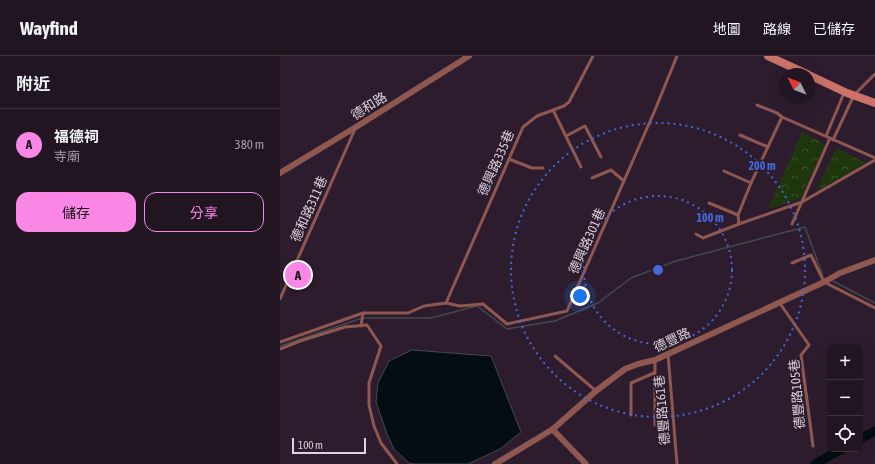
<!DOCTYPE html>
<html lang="zh-TW">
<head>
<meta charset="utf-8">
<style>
  body { margin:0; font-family:"Asap Condensed","Noto Sans TC",sans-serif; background:#2e222f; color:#f1f3f6 }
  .controls { position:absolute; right:12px; bottom:12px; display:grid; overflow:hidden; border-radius:8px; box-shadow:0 4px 16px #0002 }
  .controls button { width:36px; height:36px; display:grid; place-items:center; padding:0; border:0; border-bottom:1px solid #3f3440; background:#221522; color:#f1f3f6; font:20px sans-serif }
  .compass { position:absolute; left:499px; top:12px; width:36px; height:36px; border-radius:50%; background:#221522; box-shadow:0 4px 16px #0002; rotate:312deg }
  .scale { position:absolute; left:12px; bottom:10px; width:74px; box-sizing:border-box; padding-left:4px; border:2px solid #ddd2dd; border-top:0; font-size:11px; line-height:14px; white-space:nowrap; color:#ddd2dd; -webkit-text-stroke:3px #2d1c2d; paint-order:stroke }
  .you { position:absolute; left:300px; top:240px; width:14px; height:14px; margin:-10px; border:3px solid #fff; border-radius:50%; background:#1a73e8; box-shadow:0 0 0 6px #1a73e833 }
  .badge { display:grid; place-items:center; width:26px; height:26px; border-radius:50%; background:#fa87e6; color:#111; font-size:13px; font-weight:700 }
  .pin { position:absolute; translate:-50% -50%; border:2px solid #fff; box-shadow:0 1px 4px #0006 }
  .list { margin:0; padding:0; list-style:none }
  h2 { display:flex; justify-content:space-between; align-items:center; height:52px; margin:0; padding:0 16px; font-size:17px }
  h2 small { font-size:13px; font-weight:400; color:#a29fa5 }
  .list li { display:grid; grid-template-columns:26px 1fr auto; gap:12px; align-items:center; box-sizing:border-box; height:72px; padding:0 16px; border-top:1px solid #3f3440 }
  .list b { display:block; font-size:15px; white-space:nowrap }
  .list p { margin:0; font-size:13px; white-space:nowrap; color:#a29fa5 }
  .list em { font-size:13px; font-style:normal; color:#a29fa5 }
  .actions { display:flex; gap:8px; padding:12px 16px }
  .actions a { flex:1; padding:9px 0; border:1px solid #fa87e6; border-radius:12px; text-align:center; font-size:14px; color:#fa87e6 }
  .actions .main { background:#fa87e6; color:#111 }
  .icon { flex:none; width:22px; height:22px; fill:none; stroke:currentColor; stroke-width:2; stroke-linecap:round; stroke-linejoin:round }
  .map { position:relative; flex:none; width:595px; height:408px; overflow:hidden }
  header { display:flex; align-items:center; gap:24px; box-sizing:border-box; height:56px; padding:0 20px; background:#221522; border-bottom:1px solid #3f3440 }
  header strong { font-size:19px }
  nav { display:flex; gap:22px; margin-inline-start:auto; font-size:14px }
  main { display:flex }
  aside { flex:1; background:#221522 }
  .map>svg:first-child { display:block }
  .forest { fill:url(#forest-crowns) }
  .water { fill:#030d12; stroke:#44484f }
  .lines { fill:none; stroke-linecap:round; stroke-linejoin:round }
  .stream { stroke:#44484f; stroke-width:1.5 }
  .river { stroke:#030d12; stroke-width:9 }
  .lane { stroke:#8e5750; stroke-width:3 }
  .street { stroke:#8e5750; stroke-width:6 }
  .secondary { stroke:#cb7369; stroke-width:8 }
  .ring { fill:none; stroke:#4368d9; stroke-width:2; stroke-dasharray:2 4 }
  .labels { text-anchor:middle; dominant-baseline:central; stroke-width:3.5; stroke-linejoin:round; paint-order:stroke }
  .street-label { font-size:13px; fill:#ddd2dd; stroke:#2d1c2d }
  .centre { fill:#4368d9; stroke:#2d1c2d; stroke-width:2 }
  .ring-label { font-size:12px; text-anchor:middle; font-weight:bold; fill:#4368d9; stroke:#2d1c2d; stroke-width:3.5; stroke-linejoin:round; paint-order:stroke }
</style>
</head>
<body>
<header>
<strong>Wayfind</strong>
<nav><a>地圖</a><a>路線</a><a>已儲存</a></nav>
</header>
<main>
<aside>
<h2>附近<small></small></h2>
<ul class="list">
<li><span class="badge">A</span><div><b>福德祠</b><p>寺廟</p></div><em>380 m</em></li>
</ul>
<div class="actions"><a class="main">儲存</a><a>分享</a></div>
</aside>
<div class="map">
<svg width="595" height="408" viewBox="0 0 595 408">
  <defs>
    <pattern id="forest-crowns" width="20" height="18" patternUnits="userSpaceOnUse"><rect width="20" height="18" fill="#1e360b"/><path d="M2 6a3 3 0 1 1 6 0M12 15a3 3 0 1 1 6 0" fill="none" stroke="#3e522e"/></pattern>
  </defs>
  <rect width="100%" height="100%" fill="#2d1c2d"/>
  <g class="forest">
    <polygon points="522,76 545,88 521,142 488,153"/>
    <polygon points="556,92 586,107 536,135"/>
  </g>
  <polygon class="water" points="132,294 211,300 241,376 220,393 188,408 135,408 129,407 114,393 107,378 96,346 98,327 109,305"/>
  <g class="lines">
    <g class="stream">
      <polyline points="551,224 595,247"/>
      <polyline points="0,290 82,262 151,262 197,250 227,273 275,265 318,247 351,222 396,205 525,171 543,220"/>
    </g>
    <g class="river">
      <polyline points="580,383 595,375"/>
      <polyline points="535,408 562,393"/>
    </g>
    <g class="lane">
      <polyline points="477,49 497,57 502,61 595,102"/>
      <polyline points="273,54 301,111"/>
      <polyline points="460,79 488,91"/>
      <polyline points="286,80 305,70 321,101"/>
      <polyline points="546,80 564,37"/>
      <polyline points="553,84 574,39 595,18"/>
      <polyline points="229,103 252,112 263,112"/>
      <polyline points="444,115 471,127"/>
      <polyline points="312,122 331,114 344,125"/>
      <polyline points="429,147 458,159"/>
      <polyline points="459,168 458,159 471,127 502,61"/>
      <polyline points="512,168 550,82"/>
      <polyline points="416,178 423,182 459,168 522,146 595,104"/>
      <polyline points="512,207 531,199 544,226 595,252"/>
      <polyline points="0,243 75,73"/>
      <polyline points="499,246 529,289 521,299 533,390"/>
      <polyline points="166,247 243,71 257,60 284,50 289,46 313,0"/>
      <polyline points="81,270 83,257"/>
      <polyline points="0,286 83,257 128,257 144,250 166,247 180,250 203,248 227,268 287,255 375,54 397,0"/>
      <polyline points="0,293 20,285 65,271 87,269 101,290 89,327 89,349 94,370 101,387 117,408"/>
      <polyline points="388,298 397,408"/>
      <polyline points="275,300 316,335"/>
      <polyline points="375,304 375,369"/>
      <polyline points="351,359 351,327 374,317"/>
    </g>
    <g class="street">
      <polyline points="0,117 76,71 189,0"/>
      <polyline points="273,373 275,376 306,408"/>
      <polyline points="215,408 273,373 316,335 345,313 358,308 375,304 544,226 560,217 595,204"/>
    </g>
    <g class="secondary">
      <polyline points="488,0 527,18"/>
      <polyline points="529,19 567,37 595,47"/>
    </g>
  </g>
  <g class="ring">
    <circle cx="378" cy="214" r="74"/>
    <circle cx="378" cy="214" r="147"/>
  </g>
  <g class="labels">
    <g class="street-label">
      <text transform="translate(89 50) rotate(-32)">德和路</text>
      <text transform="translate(216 107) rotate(-66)">德興路335巷</text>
      <text transform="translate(29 153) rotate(-66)">德和路311巷</text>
      <text transform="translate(307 185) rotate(-66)">德興路301巷</text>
      <text transform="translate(392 284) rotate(-25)">德豐路</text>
      <text transform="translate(517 338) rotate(-95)">德豐路105巷</text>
      <text transform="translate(382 354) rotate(-95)">德豐路161巷</text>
    </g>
  </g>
  <circle cx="378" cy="214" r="6" class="centre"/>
  <g class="ring-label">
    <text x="482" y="114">200 m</text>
    <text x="430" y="166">100 m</text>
  </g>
</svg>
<div class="controls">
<button>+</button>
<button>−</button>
<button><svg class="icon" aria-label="locate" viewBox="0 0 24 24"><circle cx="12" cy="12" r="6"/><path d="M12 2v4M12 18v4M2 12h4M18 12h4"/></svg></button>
</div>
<svg class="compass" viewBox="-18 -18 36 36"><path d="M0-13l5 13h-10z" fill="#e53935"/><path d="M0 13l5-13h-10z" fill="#a29fa5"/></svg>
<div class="scale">100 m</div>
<div class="you"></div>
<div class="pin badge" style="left:18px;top:219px">A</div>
</div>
</main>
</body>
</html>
